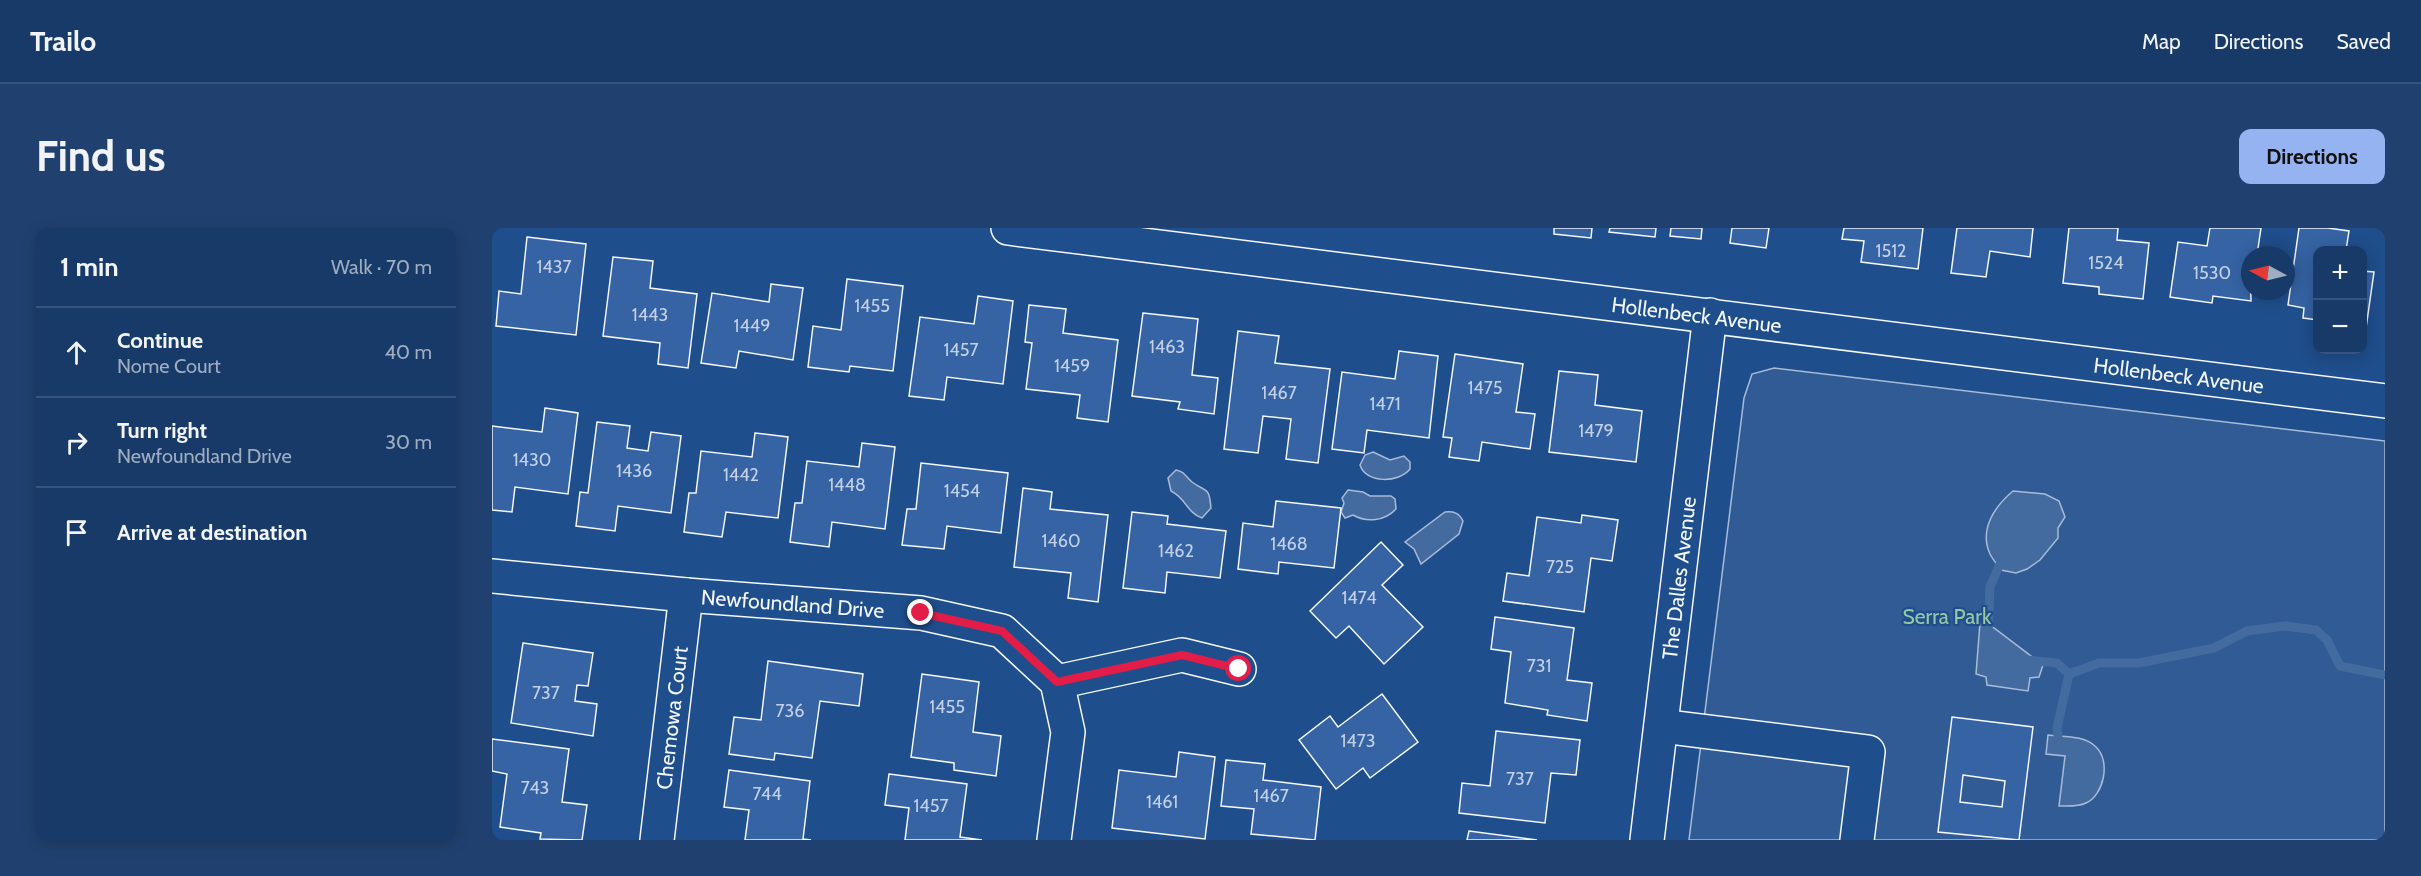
<!DOCTYPE html>
<html lang="en">
<head>
<meta charset="utf-8">
<style>
  body { margin:0; font-family:Cabin,sans-serif; background:#20416f; color:#f1f3f6 }
  .controls { position:absolute; right:18px; top:18px; display:grid; overflow:hidden; border-radius:12px; box-shadow:0 3px 15px #0003 }
  .controls button { width:54px; height:54px; display:grid; place-items:center; padding:0; border:0; border-bottom:2px solid #36547d; background:#173a69; color:#f1f3f6; font:30px sans-serif }
  .compass { position:absolute; left:1749px; top:18px; width:54px; height:54px; border-radius:50%; background:#173a69; box-shadow:0 3px 15px #0003; rotate:277deg }
  .stop { position:absolute; width:18px; height:18px; margin:-14px; border:4px solid #e11d48; border-radius:50%; background:#fff }
  .stop.end { background:#e11d48; border-color:#fff; box-shadow:0 2px 6px #0008 }
  .list { margin:0; padding:0; list-style:none }
  h2 { display:flex; justify-content:space-between; align-items:center; height:78px; margin:0; padding:0 24px; font-size:26px }
  h2 small { font-size:20px; font-weight:400; color:#9eadc0 }
  .list li { display:grid; grid-template-columns:39px 1fr auto; gap:18px; align-items:center; box-sizing:border-box; height:90px; padding:0 24px; border-top:2px solid #36547d }
  .list b { display:block; font-size:22px; white-space:nowrap }
  .list p { margin:0; font-size:20px; white-space:nowrap; color:#9eadc0 }
  .list em { font-size:20px; font-style:normal; color:#9eadc0 }
  .icon { flex:none; width:33px; height:33px; fill:none; stroke:currentColor; stroke-width:2; stroke-linecap:round; stroke-linejoin:round }
  .map { position:relative; flex:none; width:1893px; height:612px; overflow:hidden; border-radius:12px }
  header { display:flex; align-items:center; gap:36px; box-sizing:border-box; height:84px; padding:0 30px; background:#173a69; border-bottom:2px solid #36547d }
  header strong { font-size:28px }
  nav { display:flex; gap:33px; margin-inline-start:auto; font-size:21px }
  .intro { display:flex; align-items:center; justify-content:space-between; box-sizing:border-box; height:144px; padding:0 36px }
  h1 { margin:0; font-size:42px }
  .button { padding:15px 27px; border-radius:12px; background:#95b2f1; color:#111; font-size:21px; font-weight:700 }
  main { display:flex; gap:36px; padding:0 36px }
  aside { flex:1; background:#173a69; border-radius:12px; box-shadow:0 3px 15px #0003 }
  .map>svg:first-child { display:block }
  .built { fill:#305b95; stroke:#a8bbd7; stroke-width:1.5 }
  .water { fill:#446ba0; stroke:#a8bbd7; stroke-width:1.5 }
  .lines { fill:none; stroke-linecap:round; stroke-linejoin:round }
  .stream { stroke:#446ba0; stroke-width:9 }
  .building { fill:#3563a3; stroke:#f2f6ff; stroke-width:1.5; fill-rule:evenodd }
  .minor-casing { stroke:#f2f6ff; stroke-width:36 }
  .minor { stroke:#1f4e8c; stroke-width:33 }
  .route { stroke:#e11d48; stroke-width:8 }
  .labels { text-anchor:middle; dominant-baseline:central; stroke-width:4.5; stroke-linejoin:round; paint-order:stroke }
  .number-label { font-size:18px; fill:#c3d1e8 }
  .street-label { font-size:21px; fill:#f2f6ff; stroke:#1f4e8c }
  .park-label { font-size:21px; fill:#97c8a6; stroke:#1f4e8c }
</style>
</head>
<body>
<header>
<strong>Trailo</strong>
<nav><a>Map</a><a>Directions</a><a>Saved</a></nav>
</header>
<div class="intro"><h1>Find us</h1><a class="button">Directions</a></div>
<main>
<aside>
<h2>1 min<small>Walk · 70 m</small></h2>
<ul class="list">
<li><svg class="icon" aria-label="ahead" viewBox="0 0 24 24"><path d="M12 20V5M6 11l6-6 6 6"/></svg><div><b>Continue</b><p>Nome Court</p></div><em>40 m</em></li>
<li><svg class="icon" aria-label="right" viewBox="0 0 24 24"><path d="M7 20v-9h11M14 6l5 5-5 5"/></svg><div><b>Turn right</b><p>Newfoundland Drive</p></div><em>30 m</em></li>
<li><svg class="icon" aria-label="arrive" viewBox="0 0 24 24"><path d="M6 21V4h12l-3 4 3 4H6"/></svg><div><b>Arrive at destination</b></div></li>
</ul>
</aside>
<div class="map">
<svg width="1893" height="612" viewBox="0 0 1893 612">
  <rect width="100%" height="100%" fill="#1f4e8c"/>
  <polygon class="built" points="1282,140 1893,213 1893,612 1197,612 1252,170 1260,146"/>
  <g class="water">
    <path d="M881,224l17,8 14,-4 6,6v7c-11,14 -44,15 -50,-4l5,-10z"/>
    <path d="M684,242c9,2 9,6 16,12 15,11 17,4 19,26l-9,10c-15,-5 -16,-20 -31,-27l-3,-13z"/>
    <path d="M856,262l15,2 7,4h21l4,3 1,10c-11,12 -29,14 -43,6l-8,3 -4,-6 3,-9 -2,-5z"/>
    <path d="M1521,263l32,3 14,7 6,16 -7,11v10l-18,22 -13,9 -11,4 -15,-3c-4,-6 -8,-10 -11,-16 -11,-24 4,-47 23,-63z"/>
    <path d="M953,284c9,-1 14,1 18,9l-4,13 -38,30 -7,-15 -9,-7z"/>
    <polygon points="1488,395 1502,400 1551,437 1547,449 1538,450 1536,463 1495,457 1494,449 1484,446"/>
    <path d="M1556,507c16,2 36,0 48,12 15,14 8,48 -10,56 -8,4 -19,3 -27,3l6,-50 -19,-2z"/>
  </g>
  <g class="lines">
    <g class="stream">
      <polyline points="1496,409 1498,359 1507,338"/>
      <polyline points="1536,432 1565,435 1577,446"/>
      <polyline points="1577,446 1607,435 1647,435 1722,420 1755,403 1793,398 1824,402 1835,412 1848,438 1893,447"/>
      <polyline points="1566,508 1565,500 1577,446"/>
    </g>
  </g>
  <g class="building">
    <polygon points="1062,0 1100,0 1099,10 1062,6"/>
    <polygon points="1118,0 1164,0 1163,9 1117,4"/>
    <polygon points="1179,0 1210,0 1209,11 1178,8"/>
    <polygon points="1240,0 1277,0 1274,20 1238,15"/>
    <polygon points="1352,0 1431,0 1426,41 1369,34 1372,13 1350,11"/>
    <polygon points="1465,0 1541,0 1538,29 1498,23 1494,49 1459,45"/>
    <polygon points="1577,0 1626,0 1625,12 1657,15 1651,71 1607,66 1607,59 1571,55"/>
    <polygon points="1718,0 1769,0 1765,27 1758,27 1759,73 1721,68 1720,75 1678,69 1686,14 1715,18"/>
    <polygon points="1807,0 1836,0 1857,3 1854,22 1826,22 1826,92 1811,90 1812,80 1796,77"/>
    <polygon points="35,9 94,16 84,107 4,98 7,63 29,66"/>
    <polygon points="121,29 161,33 158,60 205,66 196,140 166,136 168,115 111,108"/>
    <polygon points="1870,43 1882,44 1874,100 1870,99"/>
    <polygon points="355,51 411,58 401,143 358,138 357,144 316,139 321,98 349,102"/>
    <polygon points="279,56 311,60 301,132 247,123 244,140 209,135 220,65 277,74"/>
    <polygon points="486,68 521,73 511,156 455,149 452,172 417,168 428,89 482,96"/>
    <polygon points="537,77 574,81 571,105 626,112 616,194 585,190 588,167 534,161 540,115 533,114"/>
    <polygon points="651,85 706,91 700,147 726,150 722,186 686,181 688,174 640,168"/>
    <polygon points="746,103 787,108 783,135 838,141 826,235 794,231 799,191 771,188 766,225 732,221"/>
    <polygon points="907,123 946,128 937,210 875,202 872,225 840,221 850,144 903,151"/>
    <polygon points="963,126 1031,136 1024,184 1043,186 1038,221 990,214 987,233 957,229 960,210 951,209"/>
    <polygon points="1067,143 1106,147 1103,177 1150,183 1144,234 1057,224"/>
    <polygon points="53,180 86,185 76,266 23,259 20,284 0,282 0,198 50,204"/>
    <polygon points="105,194 138,198 135,220 156,223 159,204 189,208 179,285 126,278 123,303 84,298 88,264 96,265"/>
    <polygon points="263,205 296,209 286,290 234,284 230,309 192,304 197,265 204,265 209,223 260,229"/>
    <polygon points="370,215 403,219 393,301 340,294 337,319 298,314 303,275 310,275 315,233 367,239"/>
    <polygon points="429,235 516,245 509,305 455,298 452,321 410,317 415,281 424,281"/>
    <polygon points="531,260 560,264 558,281 616,287 606,374 576,370 579,345 522,339"/>
    <polygon points="784,273 849,280 842,340 787,334 786,346 746,341 751,295 781,299"/>
    <polygon points="640,284 676,288 675,296 734,303 728,350 675,344 673,365 631,360"/>
    <polygon points="1090,287 1126,292 1120,333 1099,330 1092,384 1011,373 1015,345 1037,348 1045,289 1089,295"/>
    <polygon points="889,314 911,337 890,357 931,399 892,436 857,398 844,410 818,383"/>
    <polygon points="1003,389 1082,400 1075,452 1100,455 1095,493 1055,487 1056,482 1013,475 1019,424 999,421"/>
    <polygon points="31,415 101,425 96,458 85,457 83,473 105,476 101,508 19,495"/>
    <polygon points="276,433 371,446 367,478 328,473 320,530 283,525 282,532 237,526 242,489 269,492"/>
    <polygon points="430,446 487,454 481,504 509,508 504,548 462,542 462,535 419,529"/>
    <polygon points="890,466 926,514 878,550 871,540 844,561 807,512 838,488 846,499"/>
    <path d="M1460,489l81,10 -14,113 -81,-8zM1471,547l42,6 -3,26 -42,-5z"/>
    <polygon points="1004,503 1088,512 1084,547 1059,545 1053,595 967,585 970,555 998,558"/>
    <polygon points="0,511 77,521 70,574 95,577 90,612 48,611 49,605 8,599 15,546 0,543"/>
    <polygon points="687,524 723,529 713,611 620,600 627,542 684,549"/>
    <polygon points="734,532 773,536 771,552 829,559 823,612 759,606 762,581 729,578"/>
    <polygon points="237,542 318,553 311,611 319,612 253,612 257,582 232,579"/>
    <polygon points="397,546 475,556 468,609 490,612 413,612 417,580 393,577"/>
    <polygon points="977,603 1045,612 975,612"/>
  </g>
  <g class="lines">
    <g class="minor-casing">
      <g id="minor">
        <path id="s1" d="M516,0l1377,173"/>
        <path id="s2" d="M0,348l194,19 235,18 81,18 55,51 11,50 -14,108"/>
        <polyline points="565,454 690,427 747,441"/>
        <polyline points="1169,498 1376,524 1365,612"/>
        <path id="s3" d="M165,612l29,-245"/>
        <path id="s4" d="M1155,612l63,-525"/>
      </g>
    </g>
    <use href="#minor" class="minor"/>
  </g>
  <g class="lines">
    <polyline class="route" points="429,385 510,403 565,454 690,427 747,441"/>
  </g>
  <g class="labels">
    <g class="number-label">
      <text x="1399" y="23">1512</text>
      <text x="1614" y="35">1524</text>
      <text x="62" y="39">1437</text>
      <text x="1720" y="45">1530</text>
      <text x="380" y="78">1455</text>
      <text x="158" y="87">1443</text>
      <text x="260" y="98">1449</text>
      <text x="675" y="119">1463</text>
      <text x="469" y="122">1457</text>
      <text x="580" y="138">1459</text>
      <text x="993" y="160">1475</text>
      <text x="787" y="165">1467</text>
      <text x="893" y="176">1471</text>
      <text x="1104" y="203">1479</text>
      <text x="40" y="232">1430</text>
      <text x="142" y="243">1436</text>
      <text x="249" y="247">1442</text>
      <text x="355" y="257">1448</text>
      <text x="470" y="263">1454</text>
      <text x="569" y="313">1460</text>
      <text x="797" y="316">1468</text>
      <text x="684" y="323">1462</text>
      <text x="1068" y="339">725</text>
      <text x="867" y="370">1474</text>
      <text x="1047" y="438">731</text>
      <text x="54" y="465">737</text>
      <text x="455" y="479">1455</text>
      <text x="298" y="483">736</text>
      <text x="866" y="513">1473</text>
      <text x="1028" y="551">737</text>
      <text x="43" y="560">743</text>
      <text x="275" y="566">744</text>
      <text x="779" y="568">1467</text>
      <text x="670" y="574">1461</text>
      <text x="439" y="578">1457</text>
    </g>
    <g class="street-label">
      <text stroke="none"><textPath href="#s1" startOffset="694">Hollenbeck Avenue</textPath></text>
      <text stroke="none"><textPath href="#s1" startOffset="1180">Hollenbeck Avenue</textPath></text>
      <text stroke="none"><textPath href="#s4" startOffset="264">The Dalles Avenue</textPath></text>
      <text stroke="none"><textPath href="#s2" startOffset="302">Newfoundland Drive</textPath></text>
      <text stroke="none"><textPath href="#s3" startOffset="123">Chemowa Court</textPath></text>
    </g>
    <g class="park-label">
      <text x="1455" y="388">Serra Park</text>
    </g>
  </g>
</svg>
<div class="controls">
<button>+</button>
<button>−</button>
</div>
<svg class="compass" viewBox="-18 -18 36 36"><path d="M0-13l5 13h-10z" fill="#e53935"/><path d="M0 13l5-13h-10z" fill="#9eadc0"/></svg>
<div class="stop" style="left:747px;top:441px"></div>
<div class="stop end" style="left:429px;top:385px"></div>
</div>
</main>
</body>
</html>
